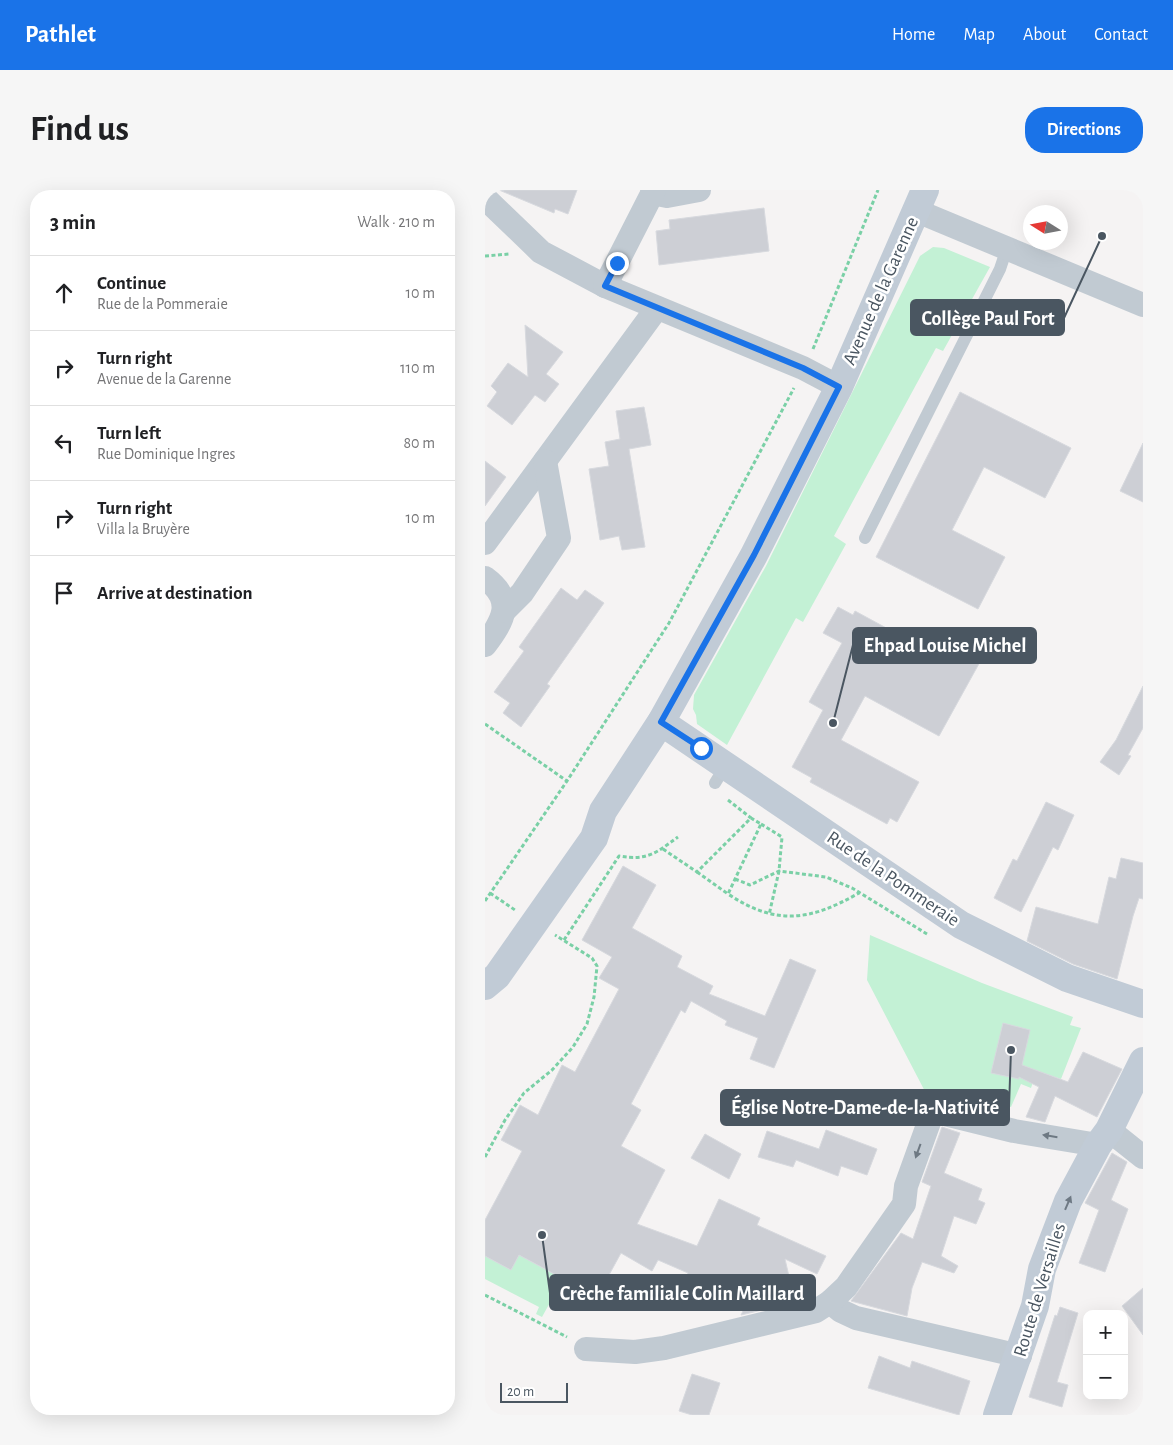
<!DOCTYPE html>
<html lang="en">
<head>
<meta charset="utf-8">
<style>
  body { margin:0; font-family:"Alegreya Sans",sans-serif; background:#f6f6f6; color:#202124 }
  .controls { position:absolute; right:15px; bottom:15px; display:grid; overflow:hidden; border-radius:10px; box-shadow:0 5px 20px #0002 }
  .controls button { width:45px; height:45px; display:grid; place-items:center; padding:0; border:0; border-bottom:1px solid #e0e0e0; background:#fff; color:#202124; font:25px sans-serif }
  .compass { position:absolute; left:538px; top:15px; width:45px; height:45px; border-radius:50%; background:#fff; box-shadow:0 5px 20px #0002; rotate:281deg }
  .scale { position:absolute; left:15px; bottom:12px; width:68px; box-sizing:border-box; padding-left:5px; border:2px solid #4a5661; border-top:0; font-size:14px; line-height:18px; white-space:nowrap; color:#4a5661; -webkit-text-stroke:4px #fff; paint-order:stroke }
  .stop { position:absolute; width:15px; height:15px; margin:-11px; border:4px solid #1a73e8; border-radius:50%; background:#fff }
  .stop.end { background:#1a73e8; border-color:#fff; box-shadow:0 1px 5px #0008 }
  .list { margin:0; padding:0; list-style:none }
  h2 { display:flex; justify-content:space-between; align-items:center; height:65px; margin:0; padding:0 20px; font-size:21px }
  h2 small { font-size:16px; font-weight:400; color:#757577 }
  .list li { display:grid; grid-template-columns:32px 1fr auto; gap:15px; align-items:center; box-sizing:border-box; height:75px; padding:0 20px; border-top:1px solid #e0e0e0 }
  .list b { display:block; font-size:19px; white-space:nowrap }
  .list p { margin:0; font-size:16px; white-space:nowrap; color:#757577 }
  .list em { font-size:16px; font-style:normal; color:#757577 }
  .icon { flex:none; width:28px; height:28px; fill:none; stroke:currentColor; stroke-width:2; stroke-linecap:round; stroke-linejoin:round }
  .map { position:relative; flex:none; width:658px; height:1225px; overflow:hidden; border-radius:20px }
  header { display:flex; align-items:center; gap:30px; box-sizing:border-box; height:70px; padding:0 25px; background:#1a73e8; color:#fff }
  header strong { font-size:24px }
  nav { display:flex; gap:28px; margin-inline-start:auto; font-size:18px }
  .intro { display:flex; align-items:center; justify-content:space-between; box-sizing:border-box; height:120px; padding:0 30px }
  h1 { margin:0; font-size:35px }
  .button { padding:12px 22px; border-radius:20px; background:#1a73e8; color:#fff; font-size:18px; font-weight:700 }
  main { display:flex; gap:30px; padding:0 30px }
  aside { flex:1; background:#fff; border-radius:20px; box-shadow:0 5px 20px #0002 }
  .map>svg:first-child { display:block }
  .green { fill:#c3f1d5 }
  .building { fill:#cdcfd5; stroke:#d7d9de }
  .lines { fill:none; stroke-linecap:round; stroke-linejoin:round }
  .path { stroke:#7ad0a6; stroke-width:3; stroke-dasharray:4 2.5; stroke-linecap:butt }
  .lane { stroke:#c1cad2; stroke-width:12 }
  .street { stroke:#c1cad2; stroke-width:24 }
  .secondary { stroke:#c1cbd6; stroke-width:28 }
  .oneway { fill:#6e7983 }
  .oneway2 { fill:#6e7984 }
  .route { stroke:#1a73e8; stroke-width:6 }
  .labels { text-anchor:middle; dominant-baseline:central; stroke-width:5; stroke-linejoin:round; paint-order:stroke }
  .street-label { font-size:19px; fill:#4a5661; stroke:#fff }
  .leader { fill:none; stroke:#4a5661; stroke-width:2 }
  .callout-dot { fill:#4a5661; stroke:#fff; stroke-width:2 }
  .callout { fill:#4a5661; stroke:#4a5661; stroke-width:2 }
  .callout-label { font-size:20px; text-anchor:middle; font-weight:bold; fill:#fff }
</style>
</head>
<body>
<header>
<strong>Pathlet</strong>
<nav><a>Home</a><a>Map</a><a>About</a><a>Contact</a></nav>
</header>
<div class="intro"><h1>Find us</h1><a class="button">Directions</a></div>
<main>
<aside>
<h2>3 min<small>Walk · 210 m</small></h2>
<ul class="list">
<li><svg class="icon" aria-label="ahead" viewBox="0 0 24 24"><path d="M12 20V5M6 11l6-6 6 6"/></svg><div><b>Continue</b><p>Rue de la Pommeraie</p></div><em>10 m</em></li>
<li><svg class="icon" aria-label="right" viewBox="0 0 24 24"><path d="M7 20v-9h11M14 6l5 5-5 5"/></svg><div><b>Turn right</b><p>Avenue de la Garenne</p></div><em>110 m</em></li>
<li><svg class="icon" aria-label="left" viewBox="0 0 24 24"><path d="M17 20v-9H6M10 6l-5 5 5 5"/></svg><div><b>Turn left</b><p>Rue Dominique Ingres</p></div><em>80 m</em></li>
<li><svg class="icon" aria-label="right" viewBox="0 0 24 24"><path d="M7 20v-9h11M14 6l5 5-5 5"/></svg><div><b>Turn right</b><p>Villa la Bruyère</p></div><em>10 m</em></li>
<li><svg class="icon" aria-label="arrive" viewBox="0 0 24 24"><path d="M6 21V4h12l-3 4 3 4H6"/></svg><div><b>Arrive at destination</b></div></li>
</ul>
</aside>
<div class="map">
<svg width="658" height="1225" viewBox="0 0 658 1225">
  <rect width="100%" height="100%" fill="#f5f3f3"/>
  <g class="green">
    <polygon points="448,57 459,58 505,77 458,161 451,158 349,346 361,354 318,432 311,428 242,555 212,534 211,525 208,519 209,505 281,376 435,66"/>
    <polygon points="385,745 497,793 588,827 585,835 596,838 576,889 558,883 554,891 549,889 546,898 536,894 526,917 513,914 510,926 445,911 382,790"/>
    <polygon points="34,1065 78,1089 57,1127 51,1124 54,1117 0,1089 0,1066 26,1080"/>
  </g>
  <g class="building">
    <polygon points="14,0 92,0 83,24 70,19 69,23"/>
    <polygon points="279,18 284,61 174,75 171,41 185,39 184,30"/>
    <polygon points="40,135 78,162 61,184 74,194 60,212 50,205 27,235 2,216 12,202 6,196 23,173 43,187"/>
    <polygon points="475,202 586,258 560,308 499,277 467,340 520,367 493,419 391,367"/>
    <polygon points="159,217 166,255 144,259 160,357 137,360 134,346 115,350 104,279 124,276 120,252 135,249 131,221"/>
    <polygon points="658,253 658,312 635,301"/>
    <polygon points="0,271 21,287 0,316"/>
    <polygon points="76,398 92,410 100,400 119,413 62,494 65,496 36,537 18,523 25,513 9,502 39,461 34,457"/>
    <polygon points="353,417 368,425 370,421 451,465 455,456 469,464 477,448 501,461 454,546 380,506 356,550 434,592 412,632 405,628 402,634 325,592 327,588 307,577 338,520 324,512 357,453 338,443"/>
    <polygon points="658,496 658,538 643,565 646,566 634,585 615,572 631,550"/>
    <polygon points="561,612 589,625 573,660 568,657 536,722 509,708 528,669 532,671"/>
    <polygon points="636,668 658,673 658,709 654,708 648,726 632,789 588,774 542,751 551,717 613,734 624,687 631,689"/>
    <polygon points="138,676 171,695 147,738 197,766 192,777 228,796 224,804 280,826 305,769 331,780 289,878 265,869 273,848 240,835 242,831 206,811 200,823 196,820 146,914 156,920 136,956 180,980 152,1034 212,1056 234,1009 275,1028 272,1035 341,1066 332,1084 300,1069 310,1112 256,1125 258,1121 237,1113 241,1104 202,1086 203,1083 173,1070 167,1081 136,1063 112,1107 34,1065 26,1080 0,1066 0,1030 37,961 16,950 35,915 53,925 77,875 90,882 134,799 114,788 127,767 97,750"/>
    <polygon points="518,833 545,840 537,875 583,892 598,862 637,879 612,927 570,906 560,932 541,927 554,897 534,887 534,889 506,883"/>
    <polygon points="457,937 475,943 459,983 497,999 493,1010 500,1013 491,1034 469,1026 456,1066 473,1076 469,1083 437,1072 427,1098 422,1126 366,1111 416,1043 428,1049 446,996 437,992"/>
    <polygon points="341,940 392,959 382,985 356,976 353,986 311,970 308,977 273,967 282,941 334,959"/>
    <polygon points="220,944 256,964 244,989 206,968"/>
    <polygon points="627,963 642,972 626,1010 643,1019 620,1082 594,1073 614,1020 600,1013"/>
    <polygon points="658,1098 658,1145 637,1116"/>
    <polygon points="575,1117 593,1123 572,1192 583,1195 577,1217 544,1207 570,1125 572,1126"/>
    <polygon points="394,1166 425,1178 427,1171 485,1191 474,1225 383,1198"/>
    <polygon points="207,1184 235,1193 224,1225 207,1225 194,1221"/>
  </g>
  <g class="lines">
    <g class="path">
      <polyline points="0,66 24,64"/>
      <polyline points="328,159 393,0"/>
      <polyline points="0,534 82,591"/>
      <polyline points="243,610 266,628"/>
      <polyline points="276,634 297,647 294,681 284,725"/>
      <path d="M178,659l34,23 54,-54 10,6 -33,70c48,32 82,27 131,-1"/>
      <polyline points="212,682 243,704"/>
      <polyline points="250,689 265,695 294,681 341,687 367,698 442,744"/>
      <polyline points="5,703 30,720"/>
      <polyline points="0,711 82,591 184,433 309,198"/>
      <path d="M79,750l55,-84c28,5 37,-3 59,-19"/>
      <polyline points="0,967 20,930 39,903 67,880 88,857 102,834 109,807 112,776 107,768 70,745"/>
      <polyline points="0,1105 82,1147"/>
    </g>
    <g class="lane">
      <polyline points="380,348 515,79 522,58"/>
      <polyline points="230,593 241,575"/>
    </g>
    <g class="street">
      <polyline points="167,3 182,6 214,0"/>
      <polyline points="0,8 56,62 120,96 318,178 354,197"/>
      <polyline points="432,21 658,115"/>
      <polyline points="120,96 169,0"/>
      <polyline points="0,353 172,118"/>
      <path d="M0,388c30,22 19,42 0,67"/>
      <polyline points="19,421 37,403 74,348 60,271"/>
      <polyline points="424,911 448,921"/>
      <polyline points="624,940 658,967"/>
      <polyline points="345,1112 356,1121 371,1128 535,1166"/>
      <polyline points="101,1159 150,1162 179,1158 331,1121 345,1112 361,1097 419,1014 421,996 448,921 529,941 613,955"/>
    </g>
    <g class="secondary">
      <polyline points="176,532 476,735 582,788 658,814"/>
      <polyline points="0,796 12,786 109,648 118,621 176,532 269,365 354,197 440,0"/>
      <polyline points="512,1225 550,1116 557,1079 583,1011 613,955 624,940 658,871"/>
    </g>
  </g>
  <defs><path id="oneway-solid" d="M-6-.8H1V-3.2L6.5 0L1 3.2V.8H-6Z" transform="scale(1.25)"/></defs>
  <g class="oneway">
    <use href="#oneway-solid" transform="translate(565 946) rotate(-171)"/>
    <use href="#oneway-solid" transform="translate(433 961) rotate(110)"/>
  </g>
  <use class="oneway2" href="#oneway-solid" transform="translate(583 1013) rotate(-67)"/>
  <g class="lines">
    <polyline class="route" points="132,73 120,96 318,178 354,197 269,365 176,532 216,558"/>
  </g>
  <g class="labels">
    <g class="street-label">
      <text transform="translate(396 101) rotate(-66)">Avenue de la Garenne</text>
      <text transform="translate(408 689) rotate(34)">Rue de la Pommeraie</text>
      <text transform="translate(555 1100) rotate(-73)">Route de Versailles</text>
    </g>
  </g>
  <path class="leader" d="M617 46L579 128M348 533L368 455M526 860L524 917M57 1045L65 1103"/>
  <g class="callout-dot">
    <circle cx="617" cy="46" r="5"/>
    <circle cx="348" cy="533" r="5"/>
    <circle cx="526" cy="860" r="5"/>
    <circle cx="57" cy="1045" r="5"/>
  </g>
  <g class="callout">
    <rect x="426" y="110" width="153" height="35" rx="5"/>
    <rect x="368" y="438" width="183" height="35" rx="5"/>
    <rect x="236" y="900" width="288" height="35" rx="5"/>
    <rect x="65" y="1085" width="265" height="35" rx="5"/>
  </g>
  <g class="callout-label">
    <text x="503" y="135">Collège Paul Fort</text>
    <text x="460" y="462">Ehpad Louise Michel</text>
    <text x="380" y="924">Église Notre-Dame-de-la-Nativité</text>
    <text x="197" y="1110">Crèche familiale Colin Maillard</text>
  </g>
</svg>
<div class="controls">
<button>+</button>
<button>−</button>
</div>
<svg class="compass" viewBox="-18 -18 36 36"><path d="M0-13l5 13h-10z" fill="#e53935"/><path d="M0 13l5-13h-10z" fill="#757577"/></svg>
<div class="scale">20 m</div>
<div class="stop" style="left:216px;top:558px"></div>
<div class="stop end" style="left:132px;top:73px"></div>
</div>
</main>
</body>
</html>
